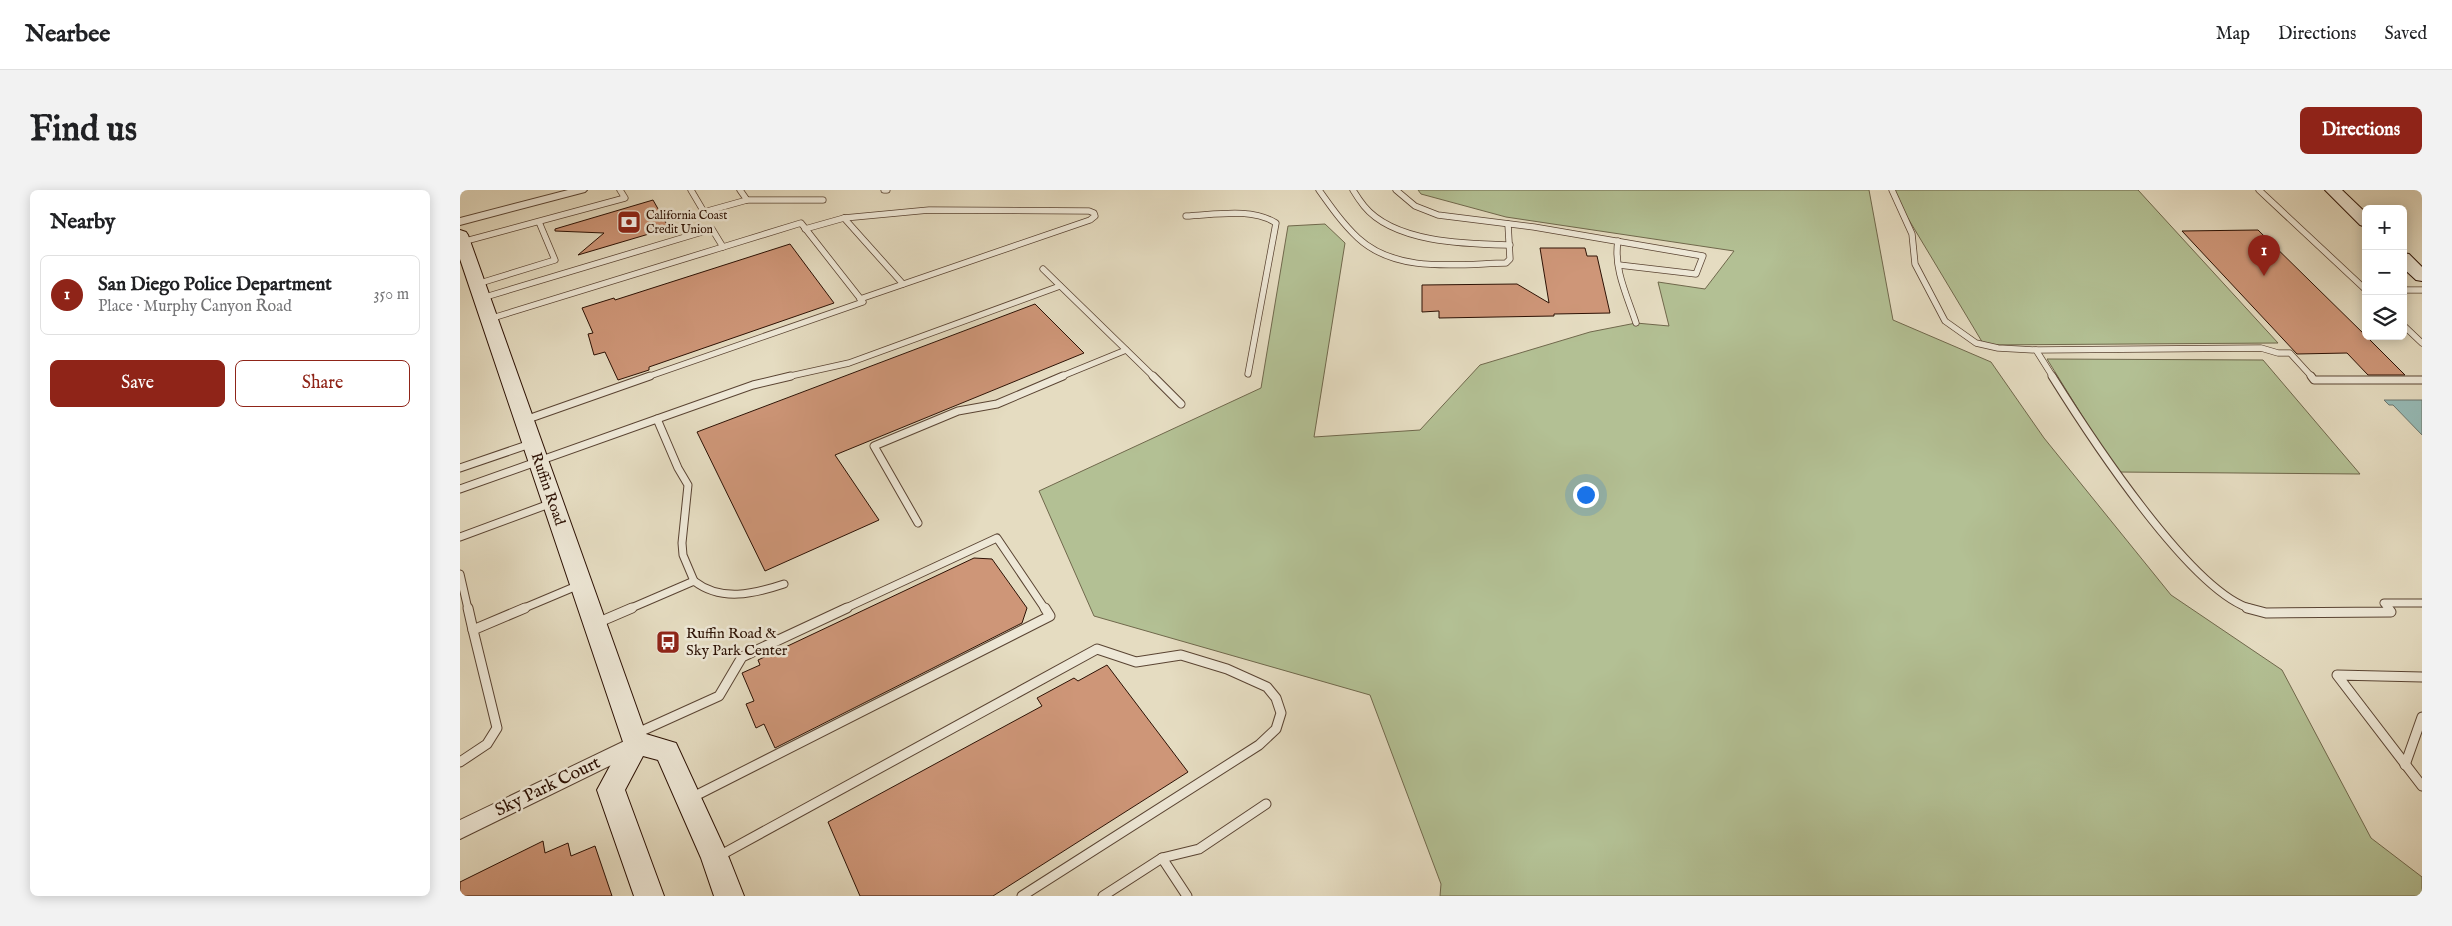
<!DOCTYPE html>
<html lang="en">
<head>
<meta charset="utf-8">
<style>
  body { margin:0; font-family:"IM FELL English",serif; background:#f2f2f2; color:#202124 }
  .controls { position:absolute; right:15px; top:15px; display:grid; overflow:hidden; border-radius:8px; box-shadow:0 2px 12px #0003 }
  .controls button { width:45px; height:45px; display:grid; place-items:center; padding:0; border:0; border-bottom:1px solid #e0e0e0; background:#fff; color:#202124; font:25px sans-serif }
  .you { position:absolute; left:1125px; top:304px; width:18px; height:18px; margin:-12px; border:4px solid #fff; border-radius:50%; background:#1a73e8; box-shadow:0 0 0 8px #1a73e833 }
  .badge { display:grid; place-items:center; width:32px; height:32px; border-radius:50%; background:#8f2418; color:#fff; font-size:16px; font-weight:700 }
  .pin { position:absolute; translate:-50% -41px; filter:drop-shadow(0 1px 2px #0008) }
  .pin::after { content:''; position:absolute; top:26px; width:18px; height:15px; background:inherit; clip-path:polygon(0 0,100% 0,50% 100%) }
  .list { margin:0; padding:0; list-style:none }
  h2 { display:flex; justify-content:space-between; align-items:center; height:65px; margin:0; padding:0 20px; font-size:21px }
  h2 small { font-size:16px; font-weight:400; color:#757577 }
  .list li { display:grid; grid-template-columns:32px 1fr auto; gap:15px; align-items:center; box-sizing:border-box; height:80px; margin:0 10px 10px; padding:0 10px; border:1px solid #e0e0e0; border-radius:8px }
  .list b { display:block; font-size:19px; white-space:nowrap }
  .list p { margin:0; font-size:16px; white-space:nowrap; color:#757577 }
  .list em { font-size:16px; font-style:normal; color:#757577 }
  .actions { display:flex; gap:10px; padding:15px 20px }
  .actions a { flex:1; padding:11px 0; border:1px solid #8f2418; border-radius:8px; text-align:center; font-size:18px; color:#8f2418 }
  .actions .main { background:#8f2418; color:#fff }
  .icon { flex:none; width:28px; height:28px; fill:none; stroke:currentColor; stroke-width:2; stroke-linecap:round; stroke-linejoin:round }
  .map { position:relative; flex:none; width:1962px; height:706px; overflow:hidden; border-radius:8px }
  header { display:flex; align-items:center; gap:30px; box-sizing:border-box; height:70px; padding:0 25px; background:#fff; border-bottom:1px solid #e0e0e0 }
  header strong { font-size:24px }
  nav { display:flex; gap:28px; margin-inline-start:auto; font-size:18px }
  .intro { display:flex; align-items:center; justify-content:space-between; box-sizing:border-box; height:120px; padding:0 30px }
  h1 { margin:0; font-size:35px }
  .button { padding:12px 22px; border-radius:8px; background:#8f2418; color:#fff; font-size:18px; font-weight:700 }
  main { display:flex; gap:30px; padding:0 30px }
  aside { flex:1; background:#fff; border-radius:8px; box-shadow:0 2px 12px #0003 }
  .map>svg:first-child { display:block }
  .green { fill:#b3c094; stroke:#70684c }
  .water { fill:#96bbb7; stroke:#6c776f }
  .building { fill:#ce9678; stroke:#2c1104 }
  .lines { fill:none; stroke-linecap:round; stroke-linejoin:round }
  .service-far2-casing { stroke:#5a4433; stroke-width:7 }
  .service-far1-casing { stroke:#5a4433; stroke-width:9 }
  .service-casing { stroke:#5a4433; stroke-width:11 }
  .minor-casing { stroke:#5a4433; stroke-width:2 }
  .secondary-casing { stroke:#2c1104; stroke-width:2 }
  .service-far2 { stroke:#eee8d7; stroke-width:5.5 }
  .service-far1 { stroke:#eee8d7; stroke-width:7 }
  .service { stroke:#eee8d7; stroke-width:9 }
  .minor { fill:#eee8d7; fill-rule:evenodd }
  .secondary { fill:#eee8d7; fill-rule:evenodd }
  .labels { text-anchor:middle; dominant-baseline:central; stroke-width:5; stroke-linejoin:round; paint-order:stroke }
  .far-poi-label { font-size:12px; fill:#2c1104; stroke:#eee8d7; text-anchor:start }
  .street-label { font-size:15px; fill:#2c1104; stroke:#eee8d7 }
  .poi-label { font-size:15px; fill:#2c1104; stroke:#eee8d7; text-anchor:start }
  .near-street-label { font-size:18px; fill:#2c1104; stroke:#eee8d7 }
</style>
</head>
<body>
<header>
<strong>Nearbee</strong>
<nav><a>Map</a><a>Directions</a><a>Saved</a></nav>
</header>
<div class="intro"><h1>Find us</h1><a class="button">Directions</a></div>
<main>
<aside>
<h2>Nearby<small></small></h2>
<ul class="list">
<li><span class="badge">1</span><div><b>San Diego Police Department</b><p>Place · Murphy Canyon Road</p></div><em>350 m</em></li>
</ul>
<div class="actions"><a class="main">Save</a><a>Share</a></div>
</aside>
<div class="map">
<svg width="1962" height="706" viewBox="0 0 1962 706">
  <rect width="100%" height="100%" fill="#e5dcc1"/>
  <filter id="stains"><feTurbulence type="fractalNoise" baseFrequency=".004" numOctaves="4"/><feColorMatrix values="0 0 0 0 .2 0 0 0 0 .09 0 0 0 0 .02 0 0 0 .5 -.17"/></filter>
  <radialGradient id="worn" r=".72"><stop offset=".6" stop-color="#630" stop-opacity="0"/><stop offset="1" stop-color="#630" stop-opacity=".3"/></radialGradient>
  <g class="green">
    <polygon points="958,0 1409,0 1433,130 1531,172 1584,248 1711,405 1822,480 1911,648 1962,687 1962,706 980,706 981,694 910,505 634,426 579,301 801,198 828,36 865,34 885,53 854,247 960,240 1020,175 1130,142 1176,133 1209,136 1198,92 1245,99 1274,61 1046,27 961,4"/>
    <polygon points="1431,0 1678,0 1818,153 1524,155"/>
    <polygon points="1587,169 1803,170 1900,284 1657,282"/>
  </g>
  <polygon class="water" points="1924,210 1962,210 1962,245 1933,215 1929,215"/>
  <g class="building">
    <polygon points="193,10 209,38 118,65 144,43 95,41 95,39"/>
    <polygon points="1798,40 1906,146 1945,185 1908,185 1887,163 1837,164 1722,41"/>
    <polygon points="330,54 374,113 189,177 189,180 158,190 145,162 134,165 128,144 133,143 122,118 154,108 155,110"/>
    <polygon points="1080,58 1125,58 1127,66 1137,66 1150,123 1094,124 1094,126 979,128 979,121 962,122 962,95 1057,94 1089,113"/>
    <polygon points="575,114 624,163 375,265 419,330 305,381 237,242"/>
    <polygon points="514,368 532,369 567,418 562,433 315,558 304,534 296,538 286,514 294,511 282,483 300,475 298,470"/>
    <polygon points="647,475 728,582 533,706 400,706 368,632 582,516 577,508 614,488 618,491"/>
    <polygon points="83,651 85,663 108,653 111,666 135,656 152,706 0,706 0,692"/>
  </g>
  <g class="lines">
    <g class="service-far2-casing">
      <g id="service-far2">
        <polyline points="231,0 244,22 287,10 280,0"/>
        <polyline points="424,0 427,0"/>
        <path d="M859,0c12,17 24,34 39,48 39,36 100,26 148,25l4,-4 -2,-35"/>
        <path d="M893,0c3,5 7,11 11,16 30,37 103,38 146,39"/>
        <polyline points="936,0 955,16 978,25 1074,37 1243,66 1236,84 1159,75"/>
        <polyline points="1432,0 1452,44 1455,74 1485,131 1516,153 1538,158 1576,160 1593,187"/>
        <polyline points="1799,0 1906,100"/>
        <polyline points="287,10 363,10"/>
        <path d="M726,26c28,-1 65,-9 90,7l-28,151"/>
        <polyline points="384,28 443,94"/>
        <polyline points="345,39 384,28 469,20 629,21 634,23 635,26 630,30 400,109"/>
        <path d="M1158,51c-5,27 10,57 18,82"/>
        <polyline points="2,52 165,8 160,0"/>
        <polyline points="583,79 694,187"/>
        <polyline points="17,94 95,70 79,32"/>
        <polyline points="1943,100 1962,100"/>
        <polyline points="22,108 252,39 263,57 341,33 403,112 187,187"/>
        <polyline points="29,129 263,57"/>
        <polyline points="1943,135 1962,153"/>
        <polyline points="1576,160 1801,158 1818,163 1830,163 1852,187"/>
        <polyline points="326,187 389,173 600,96"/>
        <polyline points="600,187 666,160"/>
      </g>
    </g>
    <g class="service-far1-casing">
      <g id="service-far1">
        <polyline points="693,186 721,214"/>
        <path d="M1592,186c35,56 139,217 200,233"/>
        <polyline points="1851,186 1854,190 1962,190"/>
        <polyline points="197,229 293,195 331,186"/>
        <polyline points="65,230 190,186"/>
        <polyline points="0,278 73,253"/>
        <polyline points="0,299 197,229 218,278 228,295 222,353 223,365 234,391"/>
        <polyline points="458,333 414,256 498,221 537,214 603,186"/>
        <polyline points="0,347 92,313"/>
        <polyline points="0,384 8,419"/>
        <polyline points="62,419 119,395"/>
        <path d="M169,419l65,-28c27,21 60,13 90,3"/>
        <polyline points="384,419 537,348 585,419"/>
        <polyline points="1929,419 1924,413 1962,413"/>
      </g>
    </g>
    <g class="service-casing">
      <g id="service">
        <polyline points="8,418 13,440"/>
        <polyline points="1787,418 1806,423 1931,422 1928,418"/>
        <polyline points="137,433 172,418"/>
        <polyline points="1962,487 1877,485 1962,596"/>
        <polyline points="175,544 259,506 282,467 387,418"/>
        <polyline points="0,572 27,554 37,538 13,440 65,418"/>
        <polyline points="1945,575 1962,527"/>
        <polyline points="231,608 590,426 585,418"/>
        <polyline points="259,666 637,459 676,472 721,465 767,479 807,497 816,508 821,523 816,539 799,555 562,706"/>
        <polyline points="702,668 727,706"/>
        <polyline points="643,706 702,668 739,659 806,614"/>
      </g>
    </g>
    <g class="minor-casing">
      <g id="minor">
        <polygon points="108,0 127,0 125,2 0,35 0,28"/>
        <polygon points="175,546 182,548 185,554 182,560 0,649 0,630"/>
      </g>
    </g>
    <g class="secondary-casing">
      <g id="secondary">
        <polygon points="1865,0 1882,0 1906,23 1906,37 1900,35"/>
        <polygon points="0,40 6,42 8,45 186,544 216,553 269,668 284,706 254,706 241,668 198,570 183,566 165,600 204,706 174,706 137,600 163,552 0,69"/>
        <polygon points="1943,63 1949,64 1962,77 1962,91 1956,90 1943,78"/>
      </g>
    </g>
    <use href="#service-far2" class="service-far2"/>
    <use href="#service-far1" class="service-far1"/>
    <use href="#service" class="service"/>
    <use href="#minor" class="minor"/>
    <use href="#secondary" class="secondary"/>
  </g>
  <defs>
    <g id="bank-square" transform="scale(1.25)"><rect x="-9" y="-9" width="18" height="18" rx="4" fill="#8f2418" stroke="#eee8d7"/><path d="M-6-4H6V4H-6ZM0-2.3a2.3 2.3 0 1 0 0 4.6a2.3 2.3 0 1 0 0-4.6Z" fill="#fff"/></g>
    <g id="bus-square" transform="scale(1.25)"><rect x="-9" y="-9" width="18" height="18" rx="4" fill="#8f2418" stroke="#eee8d7"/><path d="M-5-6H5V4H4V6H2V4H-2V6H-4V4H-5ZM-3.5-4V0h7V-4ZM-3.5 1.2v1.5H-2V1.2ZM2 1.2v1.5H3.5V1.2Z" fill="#fff"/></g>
  </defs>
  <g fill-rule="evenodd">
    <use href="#bank-square" x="169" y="32"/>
    <use href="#bus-square" x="208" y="452"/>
  </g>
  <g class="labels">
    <g class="far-poi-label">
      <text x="186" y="25">California Coast<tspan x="186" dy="14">Credit Union</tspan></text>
    </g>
    <g class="street-label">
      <text transform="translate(88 299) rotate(71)">Ruffin Road</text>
    </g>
    <g class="poi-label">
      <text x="226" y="443">Ruffin Road &amp;<tspan x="226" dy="17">Sky Park Center</tspan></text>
    </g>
    <g class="near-street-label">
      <text transform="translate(88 597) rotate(-26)">Sky Park Court</text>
    </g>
  </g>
  <rect width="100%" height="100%" filter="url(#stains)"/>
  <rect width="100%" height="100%" fill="url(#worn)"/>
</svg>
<div class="controls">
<button>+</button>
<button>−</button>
<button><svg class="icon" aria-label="layers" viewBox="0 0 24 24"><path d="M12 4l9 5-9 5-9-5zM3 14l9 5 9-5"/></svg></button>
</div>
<div class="you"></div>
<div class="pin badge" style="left:1804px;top:86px">1</div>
</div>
</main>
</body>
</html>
